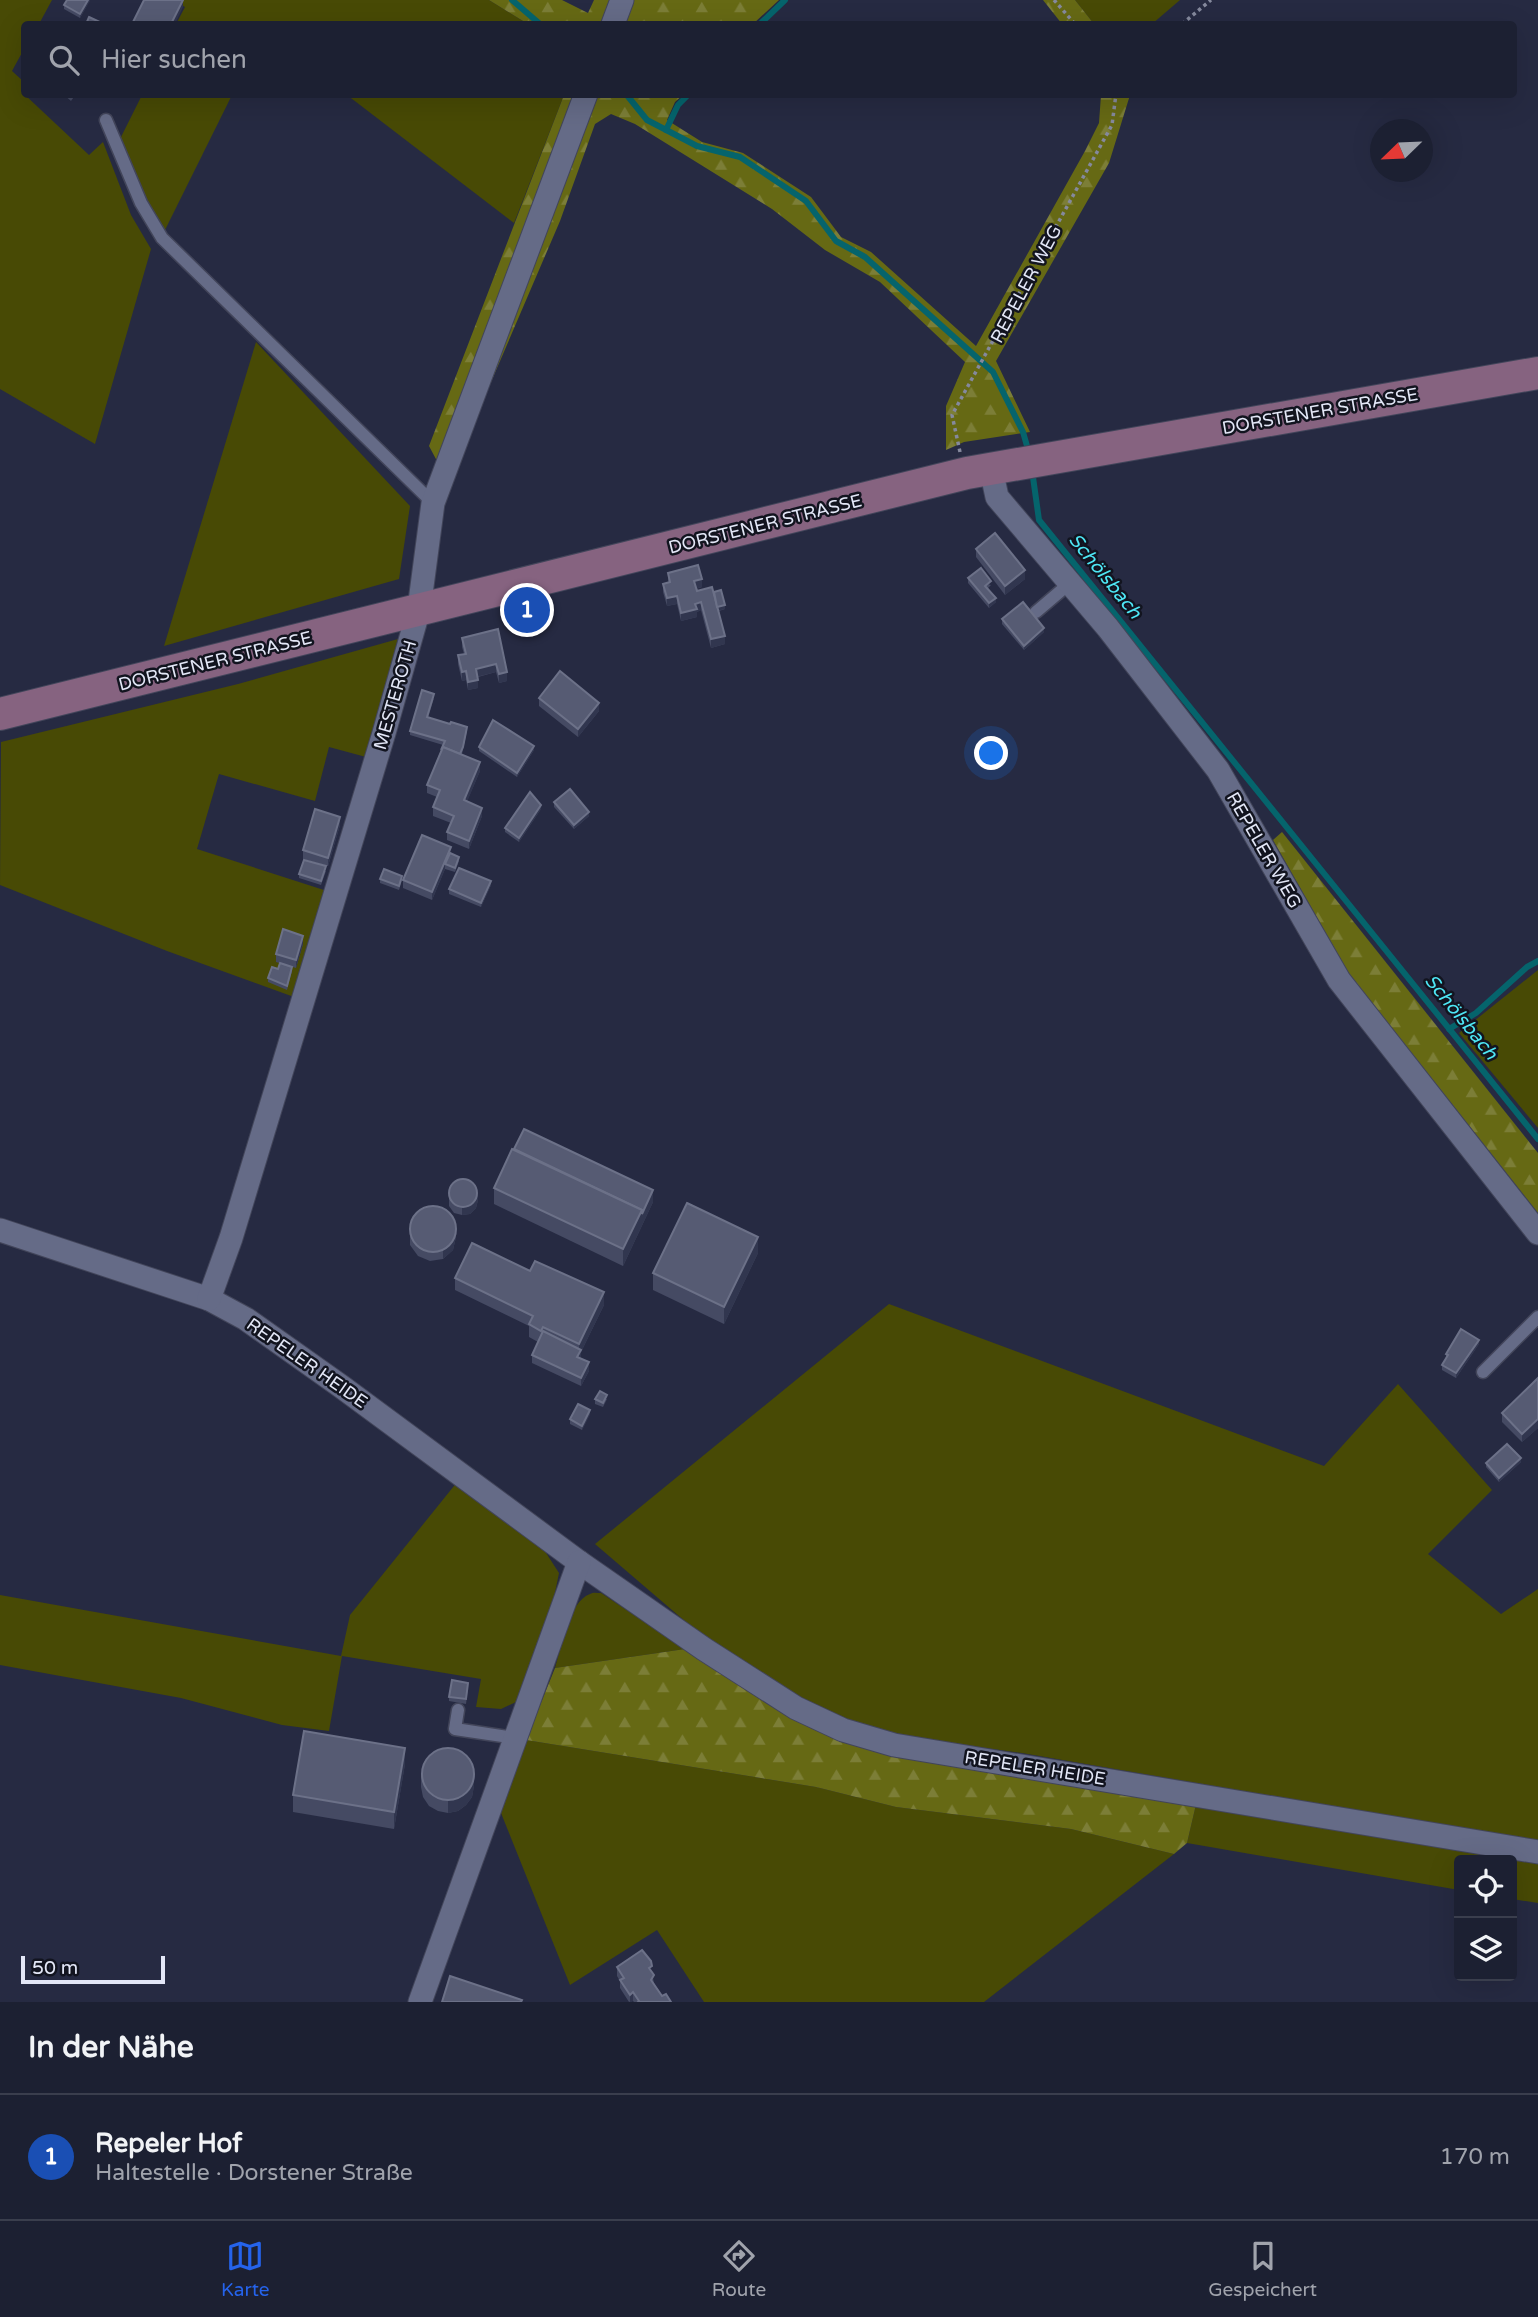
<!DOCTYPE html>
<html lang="de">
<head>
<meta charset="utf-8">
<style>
  body { margin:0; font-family:"Varela Round",sans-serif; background:#25283a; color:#f1f3f6 }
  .controls { position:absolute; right:21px; bottom:21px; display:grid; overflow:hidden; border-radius:7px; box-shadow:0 7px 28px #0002 }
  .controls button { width:63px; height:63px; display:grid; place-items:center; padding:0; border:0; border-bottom:2px solid #3a3e4d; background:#1c2032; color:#f1f3f6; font:35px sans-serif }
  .compass { position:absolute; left:1370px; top:119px; width:63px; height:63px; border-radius:50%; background:#1c2032; box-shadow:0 7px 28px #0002; rotate:247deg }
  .scale { position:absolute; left:21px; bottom:18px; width:144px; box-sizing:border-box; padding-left:7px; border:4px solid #e3e7f7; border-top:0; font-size:19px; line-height:24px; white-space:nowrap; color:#e3e7f7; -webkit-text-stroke:5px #12141f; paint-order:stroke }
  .you { position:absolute; left:992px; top:754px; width:24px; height:24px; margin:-18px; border:5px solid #fff; border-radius:50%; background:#1a73e8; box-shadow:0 0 0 10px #1a73e833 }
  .badge { display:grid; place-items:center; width:46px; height:46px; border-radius:50%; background:#2563eb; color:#fff; font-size:23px; font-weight:700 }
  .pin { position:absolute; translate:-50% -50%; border:4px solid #fff; box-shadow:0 2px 7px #0006 }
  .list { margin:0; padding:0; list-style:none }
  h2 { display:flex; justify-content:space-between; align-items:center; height:91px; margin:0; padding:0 28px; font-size:30px }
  h2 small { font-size:23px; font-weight:400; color:#a0a3ac }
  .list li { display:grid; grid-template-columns:46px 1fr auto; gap:21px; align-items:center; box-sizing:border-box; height:126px; padding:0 28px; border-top:2px solid #3a3e4d }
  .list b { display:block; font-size:26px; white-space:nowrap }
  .list p { margin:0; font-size:23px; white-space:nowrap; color:#a0a3ac }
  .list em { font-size:23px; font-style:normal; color:#a0a3ac }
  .icon { flex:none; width:38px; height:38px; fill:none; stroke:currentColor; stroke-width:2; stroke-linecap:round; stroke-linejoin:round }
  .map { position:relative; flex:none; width:1538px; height:2002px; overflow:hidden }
  .search { position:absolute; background:#1c2032; box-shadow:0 7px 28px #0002; left:21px; right:21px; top:21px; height:77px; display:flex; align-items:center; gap:18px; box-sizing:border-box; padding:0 24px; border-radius:7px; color:#a0a3ac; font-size:26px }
  .sheet { height:217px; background:#1c2032 }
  nav { display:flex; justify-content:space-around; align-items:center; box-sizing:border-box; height:98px; border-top:2px solid #3a3e4d; background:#1c2032; font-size:19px; color:#a0a3ac }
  nav a { display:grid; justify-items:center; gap:4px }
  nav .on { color:#2563eb }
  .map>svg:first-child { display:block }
  .green { fill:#484a05 }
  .forest { fill:url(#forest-firs) }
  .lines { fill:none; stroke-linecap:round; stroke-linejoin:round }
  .stream { stroke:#05646c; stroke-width:6 }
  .service-casing { stroke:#42455a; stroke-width:15 }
  .minor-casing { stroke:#42455a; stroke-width:25 }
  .secondary-casing { stroke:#42455a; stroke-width:34 }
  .path { stroke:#85899d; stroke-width:3.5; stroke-dasharray:3.5 3.5; stroke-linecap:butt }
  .service { stroke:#656b87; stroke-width:12 }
  .minor { stroke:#656b87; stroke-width:23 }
  .secondary { stroke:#866380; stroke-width:32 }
  .wall { fill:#454a63 }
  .shaded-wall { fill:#31364f }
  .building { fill:#565b73; stroke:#6c7188; stroke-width:2 }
  .labels { text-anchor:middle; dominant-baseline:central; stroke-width:5; stroke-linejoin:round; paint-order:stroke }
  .street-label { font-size:18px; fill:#e3e7f7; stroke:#12141f }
  .water-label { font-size:19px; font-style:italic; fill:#4ee7f5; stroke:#12141f }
</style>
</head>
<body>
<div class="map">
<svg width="1538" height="2002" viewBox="0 0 1538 2002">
  <defs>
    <pattern id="forest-firs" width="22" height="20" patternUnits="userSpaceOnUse" patternTransform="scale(1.75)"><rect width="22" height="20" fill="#666914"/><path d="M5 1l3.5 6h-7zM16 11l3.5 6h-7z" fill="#7c7e37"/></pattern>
  </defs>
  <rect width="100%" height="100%" fill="#262a42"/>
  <g class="green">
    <polygon points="0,0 52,0 39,24 24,24 24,49 12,71 24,82 24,94 89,155 103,142 131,215 151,249 95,444 0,389"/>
    <polygon points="172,0 489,0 528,24 176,24 185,7"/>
    <polygon points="1075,0 1180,0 1152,24 1094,24"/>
    <polygon points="142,95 232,95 164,232 130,167 120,139"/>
    <polygon points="347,95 564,95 514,223"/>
    <polygon points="256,342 410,506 399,579 164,646"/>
    <polygon points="398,639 366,757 329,747 315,801 219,774 197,849 327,891 294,997 167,951 0,885 1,742 238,684"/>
    <polygon points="1538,970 1538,1128 1459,1033"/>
    <polygon points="889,1304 1324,1466 1398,1384 1492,1490 1428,1554 1501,1614 1538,1589 1538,1842 1022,1753 897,1736 821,1711 693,1628 595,1544"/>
    <polygon points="458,1481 539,1542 559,1573 549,1622 516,1702 501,1709 476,1707 481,1679 342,1656 329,1731 282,1725 181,1698 0,1665 0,1595 341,1656 350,1615"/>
    <path d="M601,1593l84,56 -130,19c6,-19 14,-67 35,-74 3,-2 7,-1 11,-1z"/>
    <polygon points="526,1740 816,1787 896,1807 1071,1829 1174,1854 984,2002 704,2002 657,1930 570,1985 499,1808"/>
    <polygon points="1197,1800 1538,1859 1538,1903 1512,1899 1512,1860 1459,1860 1459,1890 1187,1843"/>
  </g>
  <g class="forest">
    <polygon points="489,0 562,0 588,13 594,0 779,0 753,24 528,24"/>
    <polygon points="1043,0 1075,0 1094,24 1062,24"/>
    <polygon points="564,95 683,95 675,102 667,120 702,142 743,153 811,197 841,237 871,252 976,346 1085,151 1099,123 1101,95 1130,95 1109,163 996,361 1030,432 964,442 946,450 946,406 965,362 880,282 825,250 772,209 635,124 611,114 595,124 560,221 482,403 437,461 429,446"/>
    <polygon points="1282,832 1538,1153 1538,1213 1349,974 1273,840"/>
    <polygon points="685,1649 769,1705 830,1736 1197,1800 1187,1843 1174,1854 1071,1829 896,1807 816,1787 526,1740 555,1668"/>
  </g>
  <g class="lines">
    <g class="stream">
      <polyline points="512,0 540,24"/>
      <polyline points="760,24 785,0"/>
      <polyline points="626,94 647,120 697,146 740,157 806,201 836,241 865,257 993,372 1023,432 1029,453"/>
      <polyline points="666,130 678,105 689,94"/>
      <polyline points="1032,470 1039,520 1538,1139"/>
      <polyline points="1449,1029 1476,1013 1527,967 1538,961"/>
    </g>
    <g class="service-casing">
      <g id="service">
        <polyline points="106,120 141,203 162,238 433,503"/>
        <polyline points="1036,612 1070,583"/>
        <polyline points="1483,1372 1538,1317"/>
        <polyline points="458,1710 455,1729 515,1738"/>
      </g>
    </g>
    <g class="minor-casing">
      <g id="minor">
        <polyline points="613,24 622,0"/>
        <polyline points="991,469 997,497 1108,628 1218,770 1339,980 1538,1233"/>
        <polyline points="0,1230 209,1299 246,1319 342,1387 579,1562 704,1649 796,1708 843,1730 894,1745 1538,1852"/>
        <polyline points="209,1299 231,1238 384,733 419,609 433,503 586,94"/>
        <polyline points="420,2002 579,1562"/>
      </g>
    </g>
    <g class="secondary-casing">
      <polyline id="secondary" points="0,714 967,473 1538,373"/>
    </g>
    <g class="path">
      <polyline points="1054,0 1075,24"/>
      <polyline points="1182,24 1211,0"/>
      <polyline points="960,452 952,415 1112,125 1116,94"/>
    </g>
    <use href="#service" class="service"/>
    <use href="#minor" class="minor"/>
    <use href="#secondary" class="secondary"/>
  </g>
  <g class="wall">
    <polygon points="90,0 80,18 64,9 64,5"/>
    <polygon points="63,94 76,94 71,101"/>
    <polygon points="976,549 1025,579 1005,595 976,557"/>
    <polygon points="668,573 702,587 696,589 697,591 714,592 725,609 719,611 725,644 711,648 701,610 697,612 697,617 681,621 677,604 667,606 663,592 663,584 668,582"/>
    <polygon points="968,578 991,585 988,588 996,602 989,608 968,583"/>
    <polygon points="1002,619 1044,632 1024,650 1002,624"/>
    <polygon points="498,629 507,681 499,683 496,672 478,677 478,688 468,690 466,680 462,681 458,664 458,655 464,654 462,647 462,638"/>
    <polygon points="434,698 428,718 467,731 462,754 480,771 467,801 482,816 469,849 447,840 447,832 451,823 433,816 433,807 437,797 427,793 427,785 443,745 410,735 410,731"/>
    <polygon points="539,698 599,711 578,737 539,706"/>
    <polygon points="479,747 534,750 517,777 479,751"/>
    <polygon points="554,802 589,816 574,829 554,807"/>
    <polygon points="541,809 519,842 505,832 505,828"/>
    <polygon points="340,825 328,866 303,859 303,850"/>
    <polygon points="451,853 459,861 455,872 445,869 432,900 403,888 403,880"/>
    <polygon points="326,871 321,885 299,878 299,874"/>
    <polygon points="380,879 402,880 399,890 380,883"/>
    <polygon points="491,885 481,907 449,894 449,889"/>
    <polygon points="303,944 296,968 276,962 276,954"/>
    <polygon points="292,971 287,990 268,982 268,978"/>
    <polygon points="494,1188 653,1202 623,1266 494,1204"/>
    <polygon points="449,1189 478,1200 476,1208 470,1214 462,1215 454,1213 449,1206"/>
    <polygon points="410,1224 456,1237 453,1250 443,1259 430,1261 418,1256 410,1245"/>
    <polygon points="758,1253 724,1324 653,1290 653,1273"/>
    <polygon points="530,1271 604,1305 581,1352 581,1358 589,1371 581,1386 532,1363 532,1355 538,1342 529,1337 529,1326 455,1290 455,1278"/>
    <polygon points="1479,1344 1456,1378 1442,1370 1442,1365 1446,1358 1446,1354"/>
    <polygon points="1538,1378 1538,1428 1522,1442 1502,1422 1502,1413"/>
    <polygon points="595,1399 607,1399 603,1407 595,1404"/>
    <polygon points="590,1414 582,1430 570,1424 570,1419"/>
    <polygon points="1521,1462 1499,1482 1486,1467 1486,1463"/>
    <polygon points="468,1687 466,1704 449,1701 449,1697"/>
    <polygon points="405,1764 394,1829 293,1812 293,1795"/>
    <polygon points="421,1774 474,1786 472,1797 466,1805 458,1811 448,1813 438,1811 429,1806 423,1797 421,1787"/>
    <polygon points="617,1967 652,1973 654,1983 662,1996 671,2002 634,2002 633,2001 629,2002 620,1988 620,1981 617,1976"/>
  </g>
  <g class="shaded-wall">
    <polygon points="88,0 90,0 90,1 80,18 80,14"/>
    <polygon points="183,0 183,7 175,24 171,24"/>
    <polygon points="1025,570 1025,579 1005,595 1005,586"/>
    <polygon points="702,579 702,587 694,589 694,581"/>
    <polygon points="677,596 677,604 667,606 667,598"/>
    <polygon points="996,598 996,602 989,608 989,603"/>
    <polygon points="701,602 701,610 697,612 697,617 681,621 681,613 695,604"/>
    <polygon points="725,605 725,609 717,611 717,607"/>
    <polygon points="1044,628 1044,632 1024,650 1024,646"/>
    <polygon points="725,636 725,644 711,648 711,639"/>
    <polygon points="496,664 496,672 476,677 476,669"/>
    <polygon points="466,671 466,680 462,681 462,672"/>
    <polygon points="507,672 507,681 499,683 499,674"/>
    <polygon points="478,680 478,688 468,690 468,682"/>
    <polygon points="599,703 599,711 578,737 578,729"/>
    <polygon points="534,746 534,750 517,777 517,773"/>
    <polygon points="480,762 480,771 464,809 464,800"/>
    <polygon points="541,805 541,809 519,842 519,838"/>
    <polygon points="482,808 482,816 469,849 469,841"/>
    <polygon points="589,812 589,816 574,829 574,825"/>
    <polygon points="340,817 340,825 328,866 328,858"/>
    <polygon points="451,847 451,856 445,864 445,869 432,900 432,892"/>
    <polygon points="491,881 491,885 481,907 481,903"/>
    <polygon points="303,936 303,944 296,968 296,960"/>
    <polygon points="653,1190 653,1202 623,1266 623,1249 642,1210"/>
    <polygon points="478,1192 478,1200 476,1208 470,1214 462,1215 462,1207"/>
    <polygon points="456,1228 456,1237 453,1250 443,1259 443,1250"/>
    <polygon points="758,1237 758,1253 724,1324 724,1307"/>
    <polygon points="604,1292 604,1305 581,1352 581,1358 577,1357 579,1354 579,1344"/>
    <polygon points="1479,1340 1479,1344 1456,1378 1456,1373"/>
    <polygon points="589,1362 589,1371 581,1386 581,1378"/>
    <polygon points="590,1410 590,1414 582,1430 582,1426"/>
    <polygon points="1538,1419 1538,1428 1522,1442 1522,1434"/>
    <polygon points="1521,1458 1521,1462 1499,1482 1499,1478"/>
    <polygon points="405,1748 405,1764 394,1829 394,1812"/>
    <polygon points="474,1774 474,1786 472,1797 466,1805 458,1811 448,1813 448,1801"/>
    <polygon points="633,1992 633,2001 630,2002 630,1995"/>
  </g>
  <g class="building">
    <polygon points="67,0 88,0 80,14 64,5"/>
    <polygon points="144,0 183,0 171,24 132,24"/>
    <polygon points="89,17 104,24 86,24"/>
    <polygon points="995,533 1025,570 1005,586 976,549"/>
    <polygon points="698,565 702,579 694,581 697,591 712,587 725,636 711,639 701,602 695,604 697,609 681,613 677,596 667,598 663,584 670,582 668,573"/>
    <polygon points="981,568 991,581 985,586 996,598 989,603 968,578"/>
    <polygon points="721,590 725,605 717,607 714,592"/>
    <polygon points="1023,602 1044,628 1024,646 1002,619"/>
    <polygon points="498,629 507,672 499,674 496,664 476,669 478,680 468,682 466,671 462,672 458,655 466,654 462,638"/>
    <polygon points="560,671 599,703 578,729 539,698"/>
    <polygon points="422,690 434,694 427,717 450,724 451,722 467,727 463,747 460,754 443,747 441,750 445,741 410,731"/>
    <polygon points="493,720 534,746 517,773 479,747"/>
    <polygon points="443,747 480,762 464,800 482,808 469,841 447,832 454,816 433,807 440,790 427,785"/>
    <polygon points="570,789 589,812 574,825 554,802"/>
    <polygon points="530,792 541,805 519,838 505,828"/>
    <polygon points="315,809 340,817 328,858 303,850"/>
    <polygon points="422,835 451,847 432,892 403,880"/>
    <polygon points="450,853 459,857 455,868 445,864"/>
    <polygon points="304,860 326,866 321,881 299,874"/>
    <polygon points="459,868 491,881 481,903 449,889"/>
    <polygon points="384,869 402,876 399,886 380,879"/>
    <polygon points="283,929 303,936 296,960 276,954"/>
    <polygon points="280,963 292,967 287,986 268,978 272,967 278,969"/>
    <polygon points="524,1129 653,1190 642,1214 642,1210 514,1149"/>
    <polygon points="512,1149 642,1210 623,1249 494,1188"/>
    <circle cx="463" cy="1193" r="14"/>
    <polygon points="687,1203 758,1237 724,1307 653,1273"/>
    <circle cx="433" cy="1229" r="23"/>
    <polygon points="472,1243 530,1271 535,1261 604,1292 579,1344 543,1327 541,1331 529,1324 533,1316 455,1278"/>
    <polygon points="1461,1329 1479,1340 1456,1373 1442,1365 1448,1355 1446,1354"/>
    <polygon points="543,1331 581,1350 577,1357 589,1362 581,1378 532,1355"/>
    <polygon points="1538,1378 1538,1419 1522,1434 1502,1413"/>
    <polygon points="600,1391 607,1395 603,1403 595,1399"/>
    <polygon points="578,1404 590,1410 582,1426 570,1419"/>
    <polygon points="1507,1444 1521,1458 1499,1478 1486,1463"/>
    <polygon points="452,1680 468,1683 466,1699 449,1697"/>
    <polygon points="304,1731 405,1748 394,1812 293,1795"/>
    <circle cx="448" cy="1774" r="26"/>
    <polygon points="642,1950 651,1961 652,1966 649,1968 654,1975 651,1980 662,1996 666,1994 671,2002 638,2002 639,2001 633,1992 630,1995 620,1980 624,1978 617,1967"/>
    <polygon points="450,1976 522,2000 521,2002 442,2002"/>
  </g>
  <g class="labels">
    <g class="street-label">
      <text transform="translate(1026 284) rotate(-62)">REPELER WEG</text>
      <text transform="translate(1320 411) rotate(-10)">DORSTENER STRASSE</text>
      <text transform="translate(765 524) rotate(-14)">DORSTENER STRASSE</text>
      <text transform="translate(215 661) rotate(-14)">DORSTENER STRASSE</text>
      <text transform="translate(395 695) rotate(-74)">MESTEROTH</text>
      <text transform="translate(1264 850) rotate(60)">REPELER WEG</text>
      <text transform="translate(307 1363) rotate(35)">REPELER HEIDE</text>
      <text transform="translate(1035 1768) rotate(9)">REPELER HEIDE</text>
    </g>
    <g class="water-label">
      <text transform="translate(1105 576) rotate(51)">Schölsbach</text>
      <text transform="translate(1461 1017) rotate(51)">Schölsbach</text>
    </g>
  </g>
</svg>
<div class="controls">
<button><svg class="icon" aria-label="locate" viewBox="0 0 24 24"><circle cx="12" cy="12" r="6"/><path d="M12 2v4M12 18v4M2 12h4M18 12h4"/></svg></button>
<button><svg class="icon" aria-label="layers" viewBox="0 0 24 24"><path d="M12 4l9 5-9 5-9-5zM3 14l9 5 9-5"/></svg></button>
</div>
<svg class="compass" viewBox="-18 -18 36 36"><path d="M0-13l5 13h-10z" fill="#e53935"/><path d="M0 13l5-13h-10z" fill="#a0a3ac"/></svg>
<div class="scale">50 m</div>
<div class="you"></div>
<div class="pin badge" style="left:527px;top:610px;background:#1a4fb4">1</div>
<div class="search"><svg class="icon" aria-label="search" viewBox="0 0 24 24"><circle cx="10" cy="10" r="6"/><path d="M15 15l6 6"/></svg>Hier suchen</div>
</div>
<section class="sheet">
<h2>In der Nähe<small></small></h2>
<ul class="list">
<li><span class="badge" style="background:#1a4fb4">1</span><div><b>Repeler Hof</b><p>Haltestelle · Dorstener Straße</p></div><em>170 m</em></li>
</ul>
</section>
<nav>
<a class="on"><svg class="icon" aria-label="map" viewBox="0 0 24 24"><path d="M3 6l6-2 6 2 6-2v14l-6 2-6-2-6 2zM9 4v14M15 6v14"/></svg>Karte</a>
<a><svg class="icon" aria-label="directions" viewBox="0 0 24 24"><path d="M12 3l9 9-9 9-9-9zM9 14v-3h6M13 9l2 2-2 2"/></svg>Route</a>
<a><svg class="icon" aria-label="saved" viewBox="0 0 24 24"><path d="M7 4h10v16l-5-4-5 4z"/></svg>Gespeichert</a>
</nav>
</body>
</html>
